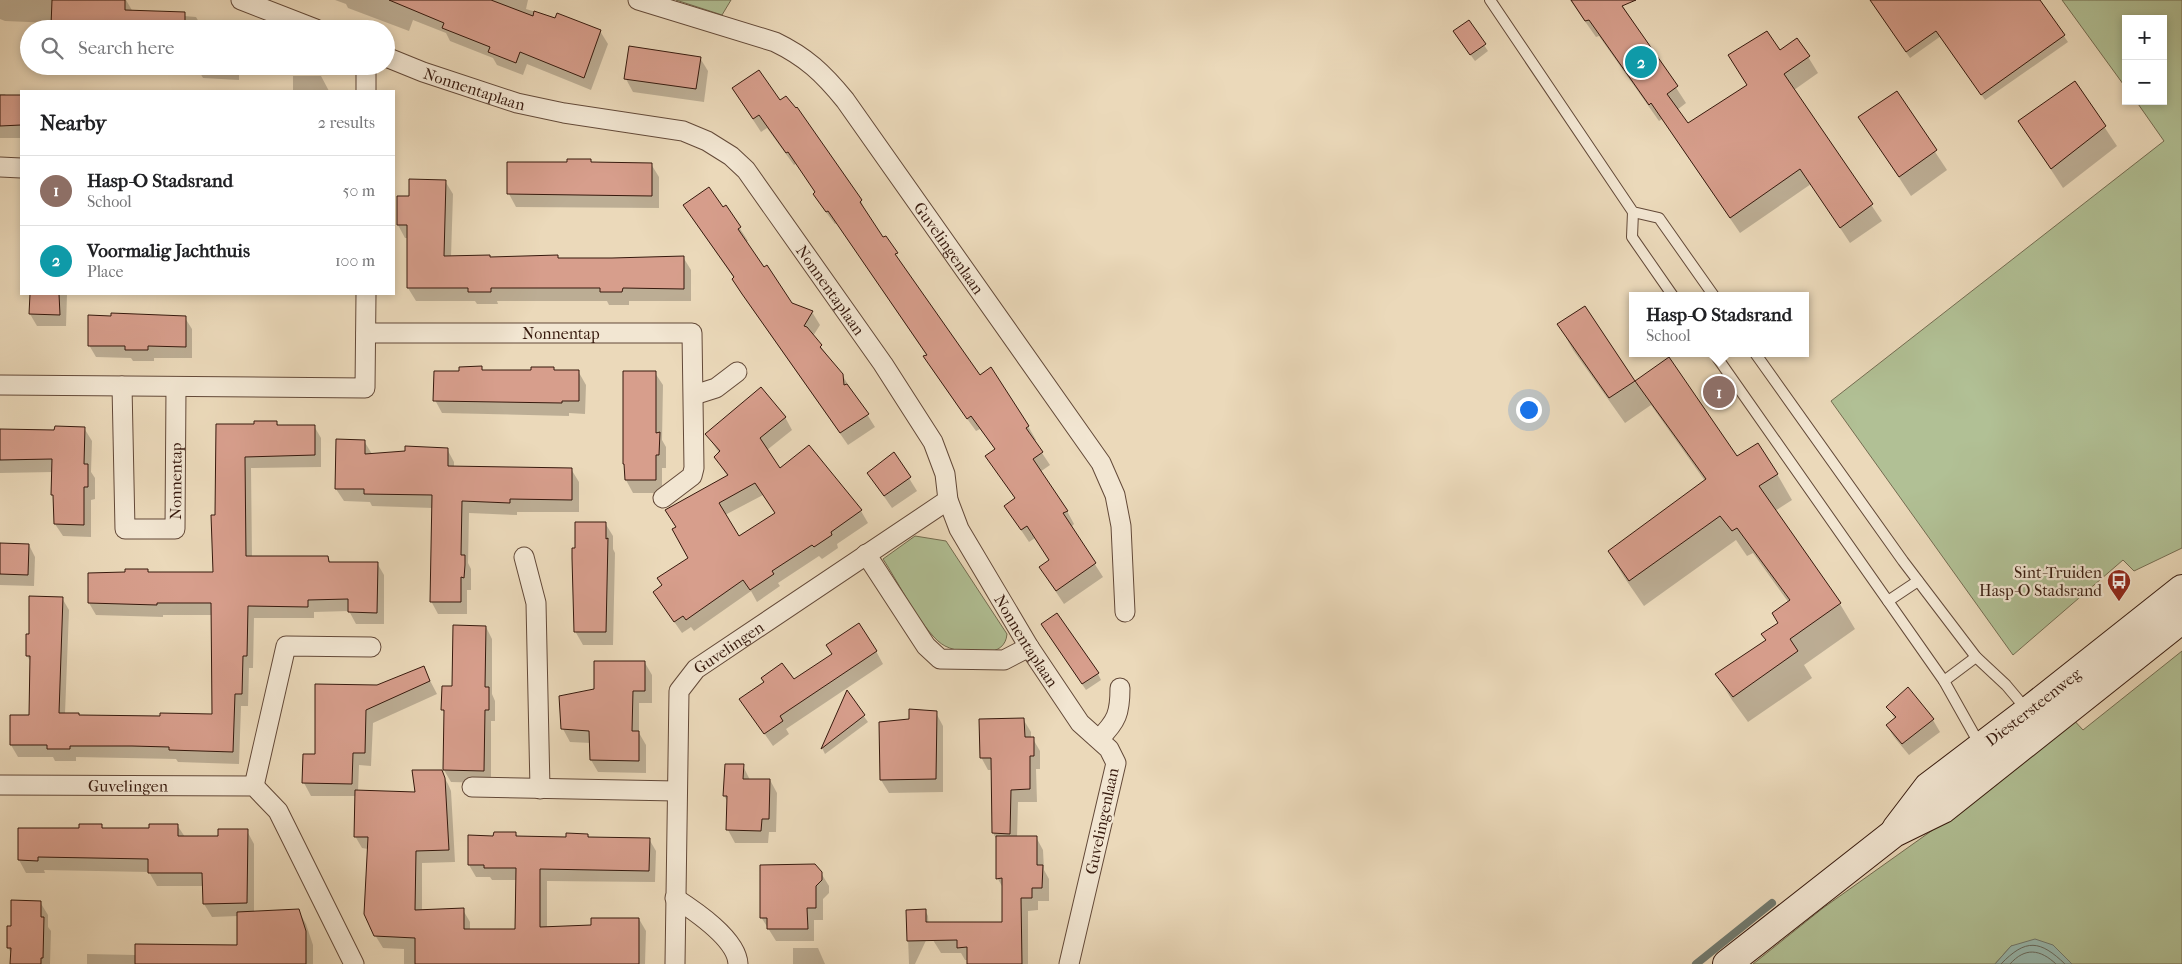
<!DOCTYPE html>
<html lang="en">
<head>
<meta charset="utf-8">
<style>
  body { margin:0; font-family:"IM FELL French Canon",serif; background:#f6f6f6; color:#202124 }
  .controls { position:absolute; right:15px; top:15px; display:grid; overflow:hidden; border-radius:0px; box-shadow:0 2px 8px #0003 }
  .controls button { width:45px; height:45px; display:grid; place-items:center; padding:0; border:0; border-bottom:1px solid #e0e0e0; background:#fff; color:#202124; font:25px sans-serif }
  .you { position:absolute; left:1528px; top:409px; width:18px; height:18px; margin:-12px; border:4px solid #fff; border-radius:50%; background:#1a73e8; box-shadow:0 0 0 8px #1a73e833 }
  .badge { display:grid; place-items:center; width:32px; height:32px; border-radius:50%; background:#8f2418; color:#fff; font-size:16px; font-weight:700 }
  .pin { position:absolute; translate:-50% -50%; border:2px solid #fff; box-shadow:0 1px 5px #0006 }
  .popup { position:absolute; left:1629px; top:292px; width:180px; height:65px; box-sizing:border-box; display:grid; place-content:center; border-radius:0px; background:#fff; filter:drop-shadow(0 1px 4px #0005); font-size:16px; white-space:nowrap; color:#757577 }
  .popup b { font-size:19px; color:#202124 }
  .popup::after { content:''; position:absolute; left:50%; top:100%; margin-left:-10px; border:10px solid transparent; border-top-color:#fff }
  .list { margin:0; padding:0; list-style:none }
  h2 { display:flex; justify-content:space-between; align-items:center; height:65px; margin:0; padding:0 20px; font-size:21px }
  h2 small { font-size:16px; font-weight:400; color:#757577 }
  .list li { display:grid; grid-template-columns:32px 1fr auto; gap:15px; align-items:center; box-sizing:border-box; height:70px; padding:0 20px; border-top:1px solid #e0e0e0 }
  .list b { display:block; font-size:19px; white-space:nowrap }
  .list p { margin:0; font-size:16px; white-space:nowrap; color:#757577 }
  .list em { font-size:16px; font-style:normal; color:#757577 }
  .icon { flex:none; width:28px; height:28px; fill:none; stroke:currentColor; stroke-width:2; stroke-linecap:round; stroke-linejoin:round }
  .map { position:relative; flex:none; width:2182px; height:964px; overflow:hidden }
  .search { position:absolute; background:#fff; box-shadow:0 2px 8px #0003; left:20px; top:20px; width:375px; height:55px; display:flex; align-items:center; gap:12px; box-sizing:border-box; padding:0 18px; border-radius:28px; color:#757577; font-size:19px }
  .panel { position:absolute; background:#fff; box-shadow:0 2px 8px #0003; left:20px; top:90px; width:375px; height:205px; border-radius:0px }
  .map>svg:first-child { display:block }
  .green { fill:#b1c095; stroke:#746c51 }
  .water { fill:#98bab0; stroke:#717a6f }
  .shadow { fill:#0003; fill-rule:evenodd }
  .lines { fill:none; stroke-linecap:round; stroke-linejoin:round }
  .shore { stroke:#676a5e; stroke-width:1 }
  .stream { stroke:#717a6f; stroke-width:8 }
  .building { fill:#d79e8c; stroke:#36190d; fill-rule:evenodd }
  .lane-casing { stroke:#634938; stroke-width:12 }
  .street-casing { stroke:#634938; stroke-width:21 }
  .secondary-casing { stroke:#36190d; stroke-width:30 }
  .lane { stroke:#f2e6d2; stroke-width:10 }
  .street { stroke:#f2e6d2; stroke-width:19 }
  .secondary { stroke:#f2e6d2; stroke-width:28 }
  .labels { text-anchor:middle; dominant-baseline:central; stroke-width:4.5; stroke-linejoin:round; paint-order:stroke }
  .street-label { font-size:16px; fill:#36190d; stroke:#f2e6d2 }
  .poi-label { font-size:16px; fill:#36190d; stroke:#f2e6d2; text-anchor:end }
</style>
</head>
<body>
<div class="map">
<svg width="2182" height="964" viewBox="0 0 2182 964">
  <rect width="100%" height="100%" fill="#ebd9ba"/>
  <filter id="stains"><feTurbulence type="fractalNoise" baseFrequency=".004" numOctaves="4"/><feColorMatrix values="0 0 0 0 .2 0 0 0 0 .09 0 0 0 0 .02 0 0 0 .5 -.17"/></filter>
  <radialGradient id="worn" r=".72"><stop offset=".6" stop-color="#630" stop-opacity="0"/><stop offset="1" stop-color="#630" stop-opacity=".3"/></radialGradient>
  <g class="green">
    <polygon points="676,0 731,0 722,15"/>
    <polygon points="2062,0 2182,0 2182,548 2134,571 2123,560 2013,655 1831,401 2164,141 2136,101 2163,101 2163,19 2126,19 2126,88"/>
    <path d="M915,536l31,5 61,93c-1,12 -9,17 -20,18 -13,1 -30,0 -42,-6 -20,-10 -48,-66 -62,-87z"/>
    <polygon points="2182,651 2182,964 2072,964 2052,945 2011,946 1995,964 1753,964 1823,908 1965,807 2071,717 2083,730"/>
  </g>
  <polygon class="water" points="2035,939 2053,945 2072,964 1995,964 2011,946"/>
  <g class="shadow">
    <polygon points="0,0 126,0 133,12 196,17 203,29 54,29 52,23 5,21 0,19"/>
    <polygon points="335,0 528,0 526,9 600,31 608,44 591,90 527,64 523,75 497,65 493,58 450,41 446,33 413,20 409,31 348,8 346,4"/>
    <polygon points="1570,0 1619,0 1686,103 1677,110 1688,124 1748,86 1780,51 1797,39 1818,73 1794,90 1882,221 1850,243 1811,184 1740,233 1662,119 1659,121 1599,36 1596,37"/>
    <polygon points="1870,0 2039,0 2068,42 1985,100 1941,36 1910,58"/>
    <polygon points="1468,22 1488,51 1475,61 1458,38"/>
    <polygon points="700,58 708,71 704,102 633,92 626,79"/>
    <polygon points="196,66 239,66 239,80 203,78"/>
    <polygon points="293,76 321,76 329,91 293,91"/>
    <polygon points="2075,83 2117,146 2063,188 2019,121"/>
    <polygon points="733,89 779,102 861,201 867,215 883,239 885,237 903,267 980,377 1028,426 1036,440 1034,441 1050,465 1040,472 1067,511 1074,524 1071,527 1103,577 1064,604 1048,580 1050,561 1035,538 1029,542 1005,506 1016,499 987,457 996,450 980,429 976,431 960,409 932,369 925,357 927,356 837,223 835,224 822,207 816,193 796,164 794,165 767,128 761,132"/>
    <polygon points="1896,93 1947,170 1911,196 1860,118"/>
    <polygon points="0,94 5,94 7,97 21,96 21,138 0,138"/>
    <polygon points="590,160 592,164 651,164 659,177 659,208 516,207 509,194 509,163 568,164"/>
    <polygon points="445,181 453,194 451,257 491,259 557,257 559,259 683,257 691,270 691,301 629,301 629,305 609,305 607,301 497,301 498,304 477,304 475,301 416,301 408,288 408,238 405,238 398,225 411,197"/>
    <polygon points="726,207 748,241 746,242 791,304 812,312 820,325 813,336 842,375 875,427 848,445 751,307 734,278 692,218"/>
    <polygon points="31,294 67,294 66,326 37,326 30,314"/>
    <polygon points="1584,307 1635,383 1669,359 1737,458 1777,474 1792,500 1775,511 1840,604 1855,629 1804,665 1812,678 1748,722 1732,700 1717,675 1767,640 1780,623 1789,603 1753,553 1747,556 1736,540 1644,606 1624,577 1609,552 1705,481 1651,405 1625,423 1573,350 1559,325"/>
    <polygon points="185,318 192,329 192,358 154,358 154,361 133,361 131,358 96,357 89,345"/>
    <polygon points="481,368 483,371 532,371 553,368 555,372 578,371 586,385 585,414 569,413 569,416 442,413 435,400 460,372"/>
    <polygon points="655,373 663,385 662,440 666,447 666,468 662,468 662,493 633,493 626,480"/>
    <path d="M785,417l7,13 -25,20 13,20 29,-23 52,64 7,12 -31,21 1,4 -16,11 -3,-3 -41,27 2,3 -23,16 -6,-11 -57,40 -3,-4 -9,6 -28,-40 36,-35 38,-81 -13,-20 4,-4 -12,-19zM763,495l13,19 -37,24 -14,-23z"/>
    <polygon points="276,422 279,426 314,426 321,438 321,467 251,468 252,557 328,557 331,564 377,563 384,575 384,624 356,624 349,611 314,612 314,618 254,618 253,668 249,668 248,706 241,706 239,764 178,762 176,759 76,757 76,761 55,761 53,757 18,757 11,745 30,716 31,662 27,656 27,635 30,635 62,598 69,610 65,714 79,716 161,717 213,715 212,615 163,615 163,617 96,615 89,603 126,574 147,570 149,573 215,573 216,516 256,426"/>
    <polygon points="84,428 92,441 91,472 95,478 95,499 91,500 91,537 63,536 55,524 53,472 0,473 0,430 56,431"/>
    <polygon points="364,441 372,454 447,449 454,462 454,467 571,469 579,482 579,512 517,512 517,515 469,513 468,563 471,569 471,590 467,590 467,614 438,614 431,601 433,508 372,506 370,502 344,501 336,489"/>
    <polygon points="894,454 917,491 892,508 876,485"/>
    <polygon points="605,523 613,536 613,549 615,553 613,645 583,645 575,631 577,549"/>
    <polygon points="0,542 1,544 29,545 35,557 34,586 0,585"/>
    <polygon points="486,627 492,639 492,694 495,701 495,721 491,721 491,783 451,782 444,770 445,714 442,709"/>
    <polygon points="1046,631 1098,674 1101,680 1086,690"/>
    <polygon points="876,651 883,664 786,729 789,734 773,746 740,699"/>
    <polygon points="645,663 652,675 652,703 639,703 639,733 646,745 646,773 598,772 591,760 591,743 570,742 563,729 595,690"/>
    <polygon points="423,667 437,694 373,723 371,766 359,765 358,791 416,793 441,772 448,784 451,791 455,862 422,863 422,911 463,910 470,922 470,930 517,930 517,880 492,880 490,877 476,877 469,865 470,836 495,837 516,834 518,837 567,838 588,835 590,838 649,839 656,851 655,882 547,881 547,928 592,926 639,919 646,931 645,964 404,964 404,949 383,948 375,935 368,849 362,848 355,836 356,796 311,796 304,783 316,755 378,686"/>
    <polygon points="847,693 868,722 825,754 822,748"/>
    <polygon points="1888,707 1933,720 1940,732 1909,755 1894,737 1887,726 1895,719"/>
    <polygon points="936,713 943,726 943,792 889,793 881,780 911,720"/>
    <polygon points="1023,719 1031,732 1031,738 1033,739 1040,751 1040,769 1036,769 1037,802 1018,802 1017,837 1036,837 1043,850 1044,870 1049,879 1049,901 1038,901 1038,910 1028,911 1028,964 969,964 969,960 965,960 961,953 941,953 933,940 1003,923 1003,888 998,879 997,840 993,833 992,770 988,770 981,757"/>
    <polygon points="743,766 750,780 770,780 777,793 776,832 769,832 768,843 735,843 728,830 728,802 724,796"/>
    <polygon points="177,825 185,837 219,838 247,831 254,844 254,913 298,910 306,924 313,945 313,964 87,964 87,954 136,955 238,946 238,916 212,917 204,904 204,886 157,886 149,872 44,870 45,873 26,873 19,860 81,829 101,826 103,829 150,830"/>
    <polygon points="821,873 829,886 829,893 823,899 823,920 814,920 814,941 776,941 761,917"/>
    <polygon points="40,902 48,915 48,927 51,931 50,964 12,964 12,954 8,948 12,927"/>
    <polygon points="925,910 928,916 929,934 915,964 909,964 907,911"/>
    <polygon points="793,948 818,948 825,964 793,964"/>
  </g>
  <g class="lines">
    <g class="shore">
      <path d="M2001,964c25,-26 39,-24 64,0"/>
      <path d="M2010,964c15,-17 30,-15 46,0"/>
    </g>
    <polyline class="stream" points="1696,964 1772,903"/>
  </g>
  <g class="building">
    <polygon points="52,0 125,0 125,10 185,12 185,29 54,29 54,26 51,26"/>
    <polygon points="389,0 491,0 533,16 534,11 555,18 557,13 601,30 584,78 520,52 516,63 488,52 490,47 442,28 444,23"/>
    <polygon points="1571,0 1636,0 1622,6 1678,86 1667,94 1688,123 1747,85 1728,55 1767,31 1780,50 1797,38 1810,56 1784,74 1873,204 1840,228 1800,169 1730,218 1651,103 1649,105 1589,20 1585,21"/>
    <polygon points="1870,0 2040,0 2065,35 1981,95 1936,31 1906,52"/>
    <polygon points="1469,20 1486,44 1470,55 1453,31"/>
    <polygon points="629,46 701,57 696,89 624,79"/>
    <polygon points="759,70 780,100 786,96 796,108 797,107 862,200 860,202 883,237 886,236 898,253 895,254 980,375 991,367 1029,426 1026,428 1043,452 1033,459 1068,511 1063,513 1096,563 1056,591 1039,567 1049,560 1027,526 1021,530 1004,506 1015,498 985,456 995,449 971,416 967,419 951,396 923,356 927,355 828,211 826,212 813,194 815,192 788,152 786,153 759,115 753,119 732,88"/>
    <polygon points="2075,81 2106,126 2051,169 2018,121"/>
    <polygon points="1897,91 1937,150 1899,177 1858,117"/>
    <polygon points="0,95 21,95 21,125 0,126"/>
    <polygon points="567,159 591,159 591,162 652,163 652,196 507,194 507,162 567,162"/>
    <polygon points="409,179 446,180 444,256 490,255 490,257 558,255 558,258 612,258 684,256 684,289 623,288 622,292 600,292 600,288 491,288 491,292 468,292 468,288 407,288 407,225 397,225 397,196 409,196"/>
    <polygon points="709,187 723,207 726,205 741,227 738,229 764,267 767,265 792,303 813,311 804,326 807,327 822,345 820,347 843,374 844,385 847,384 869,414 840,433 742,294 732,279 734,277 683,205"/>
    <polygon points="30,294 59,294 60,315 29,314"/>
    <polygon points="1585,306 1635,381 1609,398 1557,324"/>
    <polygon points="111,313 186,316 186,347 148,346 148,350 125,350 125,346 88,346 88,315 111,316"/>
    <polygon points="1669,357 1737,456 1758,443 1778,474 1759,486 1841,603 1790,639 1798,651 1733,697 1715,674 1766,640 1761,634 1778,623 1772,613 1790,600 1737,528 1732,531 1720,516 1629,581 1608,551 1706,479 1635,381"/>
    <polygon points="482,366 482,370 531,370 531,367 554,367 554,370 579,370 579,401 562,401 562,403 433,401 434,371 459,371 459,367"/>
    <polygon points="623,371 656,371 656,433 660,432 659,455 656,455 656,480 625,480 624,464 623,464"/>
    <path d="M761,387l25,30 -26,21 20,30 29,-23 53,65 -31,22 1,3 -18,12 -2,-2 -40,26 2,3 -24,16 -7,-10 -57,40 -3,-4 -9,6 -21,-30 9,-7 -5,-7 31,-20 -16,-29 4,-2 -11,-17 63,-35 -14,-18 6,-6 -15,-17zM755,483l20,30 -36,23 -20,-33z"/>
    <polygon points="254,421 277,421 277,425 315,425 315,455 245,457 246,556 328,556 329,562 378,562 377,613 348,612 348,599 308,600 308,607 248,606 247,656 243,656 242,694 235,694 233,752 169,750 169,747 132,746 70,746 70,749 47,749 47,745 10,745 10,715 29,715 30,656 26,656 26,634 29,634 29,596 63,597 59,713 79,713 79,715 160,716 160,713 212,714 211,603 157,603 157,605 88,603 88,573 125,572 125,569 148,569 148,572 213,572 211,515 215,515 216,424 254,424"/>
    <polygon points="55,426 85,427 84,464 88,464 88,487 84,487 84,525 54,524 53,495 51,495 52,459 0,460 0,429 54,430"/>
    <polygon points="336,439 365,440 365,454 405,451 405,446 448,448 448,466 572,468 572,500 510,499 510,503 462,501 461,555 465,555 465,565 464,578 461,577 461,602 430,602 432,495 364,494 364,489 335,489"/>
    <polygon points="894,452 911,477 884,496 867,473"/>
    <polygon points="575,522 606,522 606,539 608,538 606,632 574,632 572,558 572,548 575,548"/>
    <polygon points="0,543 29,544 28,575 0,574"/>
    <polygon points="1057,613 1099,673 1082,684 1041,624"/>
    <polygon points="859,623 877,651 780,716 783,721 764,734 739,699 764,682 761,678 782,663 794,679 832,654 826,645"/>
    <polygon points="453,625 486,626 485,687 489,687 489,710 485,710 484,771 443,770 444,710 441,710 442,686 452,686"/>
    <polygon points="594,661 645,661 645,691 633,691 632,731 639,731 639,761 590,760 589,731 561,729 559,696 594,689"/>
    <polygon points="424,666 430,681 366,710 365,753 353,753 352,784 302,783 303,754 315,754 315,684 377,685"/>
    <polygon points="1908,687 1934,719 1902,744 1886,725 1896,717 1886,707"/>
    <polygon points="847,690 865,715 821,749"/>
    <polygon points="909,709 937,711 936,779 880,780 879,722 909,719"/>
    <polygon points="1024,718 1025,737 1034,737 1034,756 1030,756 1030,789 1011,790 1010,834 992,833 991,758 980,758 979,719"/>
    <polygon points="725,764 744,764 743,779 770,779 769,819 762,819 761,831 726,830 727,796 723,796"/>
    <polygon points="412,770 442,770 445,778 449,850 416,851 415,910 464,908 464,929 515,929 516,868 484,868 484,865 468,865 468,835 493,836 494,832 516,832 516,836 566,837 566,833 588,834 588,837 650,838 649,871 540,869 540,927 591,925 591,918 639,918 639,964 415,964 415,938 374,936 364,914 368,837 354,837 355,790 415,792"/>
    <polygon points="79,824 102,824 102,828 149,828 149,824 178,824 178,836 218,836 218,829 248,829 247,903 203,904 202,873 148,873 148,859 38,857 38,861 18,860 18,828 79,828"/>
    <polygon points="996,836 1037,836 1037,865 1043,865 1042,888 1032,888 1032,898 1021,898 1022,964 967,964 967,947 957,948 957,940 907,941 906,910 926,909 926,922 1002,922 1002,878 996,879"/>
    <polygon points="815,864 822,872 822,880 816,886 816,908 807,908 808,929 767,929 767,918 760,918 760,865"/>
    <polygon points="11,900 41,901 41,917 44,917 43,958 41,958 41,964 10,964 11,948 7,948 7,926 11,926"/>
    <polygon points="299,909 306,931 306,964 135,964 135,944 237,945 237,912"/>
  </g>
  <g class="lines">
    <g class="lane-casing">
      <g id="lane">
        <polyline points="1490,0 1633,212 1659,218 1714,296"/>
        <polyline points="1633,212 1632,237 1673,296"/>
        <polyline points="1714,353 1944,681 1980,745"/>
        <polyline points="1755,353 1903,561 1976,657 2006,685 2027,710"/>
        <polyline points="1888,601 1918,581"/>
        <polyline points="1944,681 1976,657"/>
      </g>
    </g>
    <g class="street-casing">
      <g id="street">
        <polyline points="241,0 316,29"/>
        <path id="s1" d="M638,0l137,42c31,15 48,31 70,58l256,363 14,32 6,31 4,86"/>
        <path id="s2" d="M386,57l37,15 94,31 47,10 119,18 24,10 24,15 15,14 137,194 50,78 12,32 3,26 11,29 70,118 51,76 29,26 7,14 -47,201"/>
        <polyline points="366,66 366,91"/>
        <polyline points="0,167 21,168"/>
        <path id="s3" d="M366,333h326l2,135 -2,8 -29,22"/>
        <polyline points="0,385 365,388 366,294"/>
        <path id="s4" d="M122,386l3,143h50l1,-141"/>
        <polyline points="694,395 716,388 737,372"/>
        <polyline points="866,554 926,646 940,659 1004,660 1029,647"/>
        <polyline points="524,557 536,603 540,789"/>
        <path d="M1099,739c18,-18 21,-26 21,-51"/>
        <path id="s5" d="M0,785l254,1 24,25 76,153"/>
        <polyline points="254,786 286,646 371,647"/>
        <polyline points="472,787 676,791"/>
        <path d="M675,898c20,13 62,41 63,66"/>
        <path id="s6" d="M675,964l4,-273 17,-22 252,-169"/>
      </g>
    </g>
    <g class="secondary-casing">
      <g id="secondary">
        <path id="s7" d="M1896,829l32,-42 100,-76 154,-122"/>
        <polyline points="1727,964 1894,833 1943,809 2182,619"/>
      </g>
    </g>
    <use href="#lane" class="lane"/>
    <use href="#street" class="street"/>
    <use href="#secondary" class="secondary"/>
  </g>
  <defs>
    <g id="bus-pin" transform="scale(1.25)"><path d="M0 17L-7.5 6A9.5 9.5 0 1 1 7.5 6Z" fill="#8f2418" stroke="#f2e6d2"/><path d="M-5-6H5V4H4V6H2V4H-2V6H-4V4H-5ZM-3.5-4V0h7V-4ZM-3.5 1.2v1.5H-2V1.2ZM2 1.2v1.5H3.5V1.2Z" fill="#fff"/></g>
  </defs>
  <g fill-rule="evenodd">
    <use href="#bus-pin" x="2119" y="581"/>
  </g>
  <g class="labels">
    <g class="street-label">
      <text stroke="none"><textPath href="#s2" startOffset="94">Nonnentaplaan</textPath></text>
      <text stroke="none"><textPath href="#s1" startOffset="416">Guvelingenlaan</textPath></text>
      <text stroke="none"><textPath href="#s2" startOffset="529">Nonnentaplaan</textPath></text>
      <text stroke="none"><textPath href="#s3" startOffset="195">Nonnentap</textPath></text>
      <text stroke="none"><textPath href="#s4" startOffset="241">Nonnentap</textPath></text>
      <text stroke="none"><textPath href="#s2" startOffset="934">Nonnentaplaan</textPath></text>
      <text stroke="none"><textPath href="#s6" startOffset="340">Guvelingen</textPath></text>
      <text stroke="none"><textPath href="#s7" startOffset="185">Diestersteenweg</textPath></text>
      <text stroke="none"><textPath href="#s5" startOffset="128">Guvelingen</textPath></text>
      <text transform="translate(1102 821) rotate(-78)">Guvelingenlaan</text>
    </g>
    <g class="poi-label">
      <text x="2102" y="572">Sint-Truiden<tspan x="2102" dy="18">Hasp-O Stadsrand</tspan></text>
    </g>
  </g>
  <rect width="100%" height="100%" filter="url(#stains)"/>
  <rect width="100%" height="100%" fill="url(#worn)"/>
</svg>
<div class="controls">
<button>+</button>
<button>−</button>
</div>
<div class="you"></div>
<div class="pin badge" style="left:1719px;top:392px;background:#8d6e63">1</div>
<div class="popup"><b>Hasp-O Stadsrand</b>School</div>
<div class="pin badge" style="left:1641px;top:62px;background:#0f9aa8">2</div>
<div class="search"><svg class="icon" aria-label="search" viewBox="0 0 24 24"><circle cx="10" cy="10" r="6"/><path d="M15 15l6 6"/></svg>Search here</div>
<section class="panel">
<h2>Nearby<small>2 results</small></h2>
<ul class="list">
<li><span class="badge" style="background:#8d6e63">1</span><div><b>Hasp-O Stadsrand</b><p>School</p></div><em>50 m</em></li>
<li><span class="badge" style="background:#0f9aa8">2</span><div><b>Voormalig Jachthuis</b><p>Place</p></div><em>100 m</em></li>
</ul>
</section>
</div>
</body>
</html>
